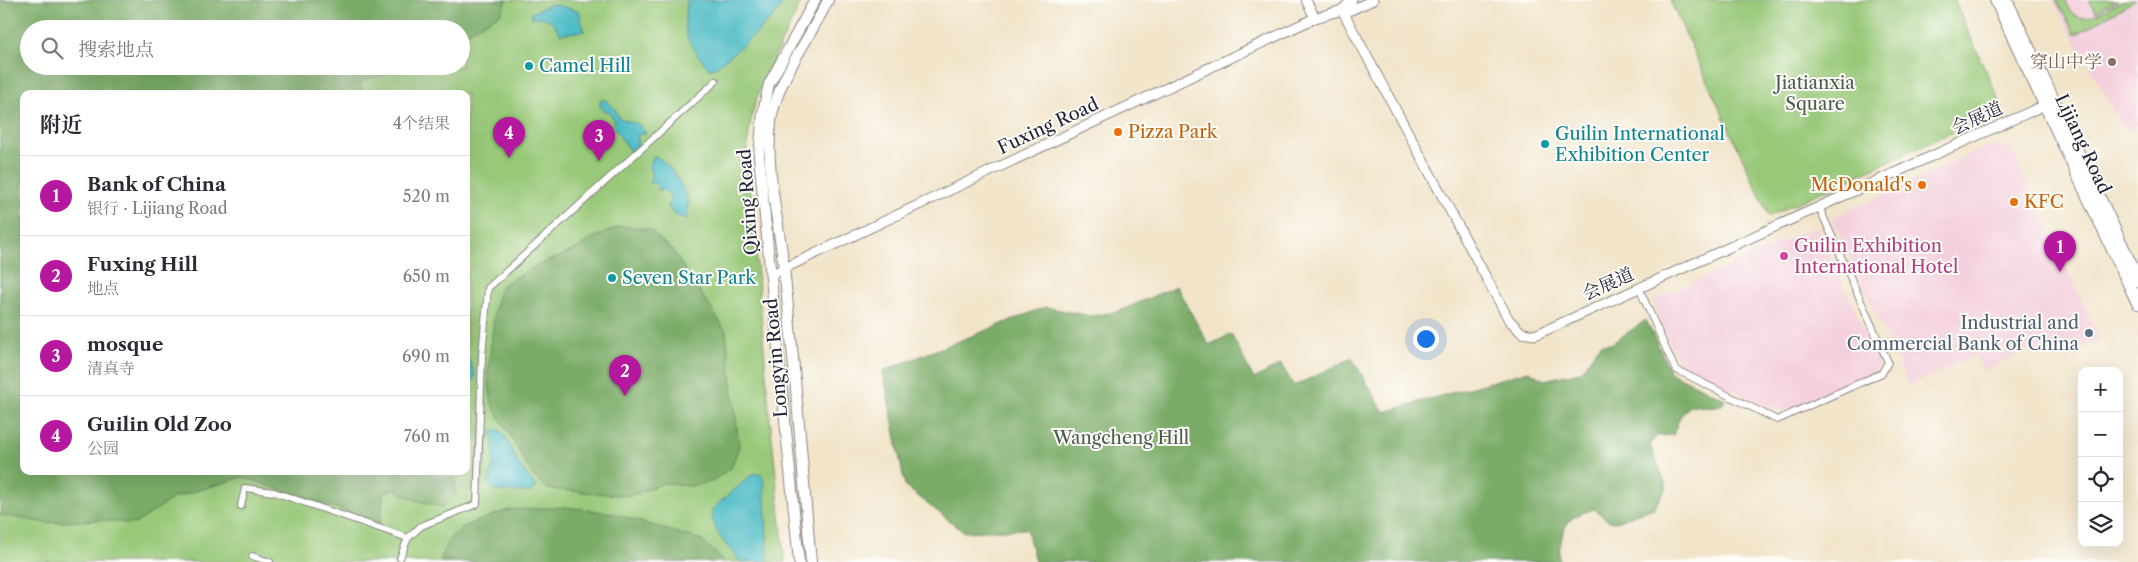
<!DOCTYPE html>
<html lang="zh">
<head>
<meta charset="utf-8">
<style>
  body { margin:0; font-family:"Libre Caslon Text","Noto Serif SC",serif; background:#f7f7f7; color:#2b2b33 }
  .controls { position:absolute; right:15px; bottom:15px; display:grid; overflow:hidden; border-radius:10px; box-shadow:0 5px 20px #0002 }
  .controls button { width:45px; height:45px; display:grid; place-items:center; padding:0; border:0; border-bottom:1px solid #e1e1e2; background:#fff; color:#2b2b33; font:25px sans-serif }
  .you { position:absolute; left:1425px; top:338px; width:18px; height:18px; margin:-12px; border:4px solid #fff; border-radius:50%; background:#1a73e8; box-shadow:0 0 0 8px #1a73e833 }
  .badge { display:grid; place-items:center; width:32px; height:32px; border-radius:50%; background:#b5179e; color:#fff; font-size:16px; font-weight:700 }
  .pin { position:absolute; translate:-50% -41px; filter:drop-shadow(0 1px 2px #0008) }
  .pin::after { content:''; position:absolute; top:26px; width:18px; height:15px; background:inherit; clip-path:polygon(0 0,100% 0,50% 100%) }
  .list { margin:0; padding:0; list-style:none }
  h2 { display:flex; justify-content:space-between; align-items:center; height:65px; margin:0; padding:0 20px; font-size:21px }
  h2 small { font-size:16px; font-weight:400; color:#7c7c81 }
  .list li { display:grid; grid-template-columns:32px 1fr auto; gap:15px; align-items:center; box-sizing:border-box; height:80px; padding:0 20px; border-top:1px solid #e1e1e2 }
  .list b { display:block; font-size:19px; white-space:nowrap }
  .list p { margin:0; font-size:16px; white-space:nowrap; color:#7c7c81 }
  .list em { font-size:16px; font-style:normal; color:#7c7c81 }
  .icon { flex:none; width:28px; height:28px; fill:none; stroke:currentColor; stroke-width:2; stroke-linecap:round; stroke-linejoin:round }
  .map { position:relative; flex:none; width:2138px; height:562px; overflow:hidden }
  .search { position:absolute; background:#fff; box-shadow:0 5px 20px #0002; left:20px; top:20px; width:450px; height:55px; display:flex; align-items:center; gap:12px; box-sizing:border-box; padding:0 18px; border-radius:28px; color:#7c7c81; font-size:19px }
  .panel { position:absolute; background:#fff; box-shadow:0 5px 20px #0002; left:20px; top:90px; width:450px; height:385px; border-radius:10px }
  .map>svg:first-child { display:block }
  .built { fill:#f4cfdd }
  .green { fill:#98c878; stroke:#5d755a; fill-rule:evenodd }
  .forest { fill:#7aac68; stroke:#4e6752 }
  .water { fill:#4ebcc6; stroke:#386f80 }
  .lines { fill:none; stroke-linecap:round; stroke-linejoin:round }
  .street-casing { stroke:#8a8382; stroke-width:8 }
  .secondary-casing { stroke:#8a8382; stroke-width:11 }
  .primary-casing { stroke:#8a8382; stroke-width:12 }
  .highway-casing { stroke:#8a8382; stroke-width:14 }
  .street { stroke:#fff; stroke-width:6 }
  .secondary { stroke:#fff; stroke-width:9 }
  .primary { stroke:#fff; stroke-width:10 }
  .highway { stroke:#fff; stroke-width:12 }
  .education-dot { fill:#8d6e63; stroke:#fdfcf7; stroke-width:2 }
  .culture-dot { fill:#0f9aa8; stroke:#fdfcf7; stroke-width:2 }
  .food-dot { fill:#e8710a; stroke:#fdfcf7; stroke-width:2 }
  .hotel-dot { fill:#d1479c; stroke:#fdfcf7; stroke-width:2 }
  .service-dot { fill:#5c6f8a; stroke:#fdfcf7; stroke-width:2 }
  .labels { text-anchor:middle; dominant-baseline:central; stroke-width:4; stroke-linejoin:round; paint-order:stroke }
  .education-label { font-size:18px; fill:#785e54; stroke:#fdfcf7; text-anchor:end }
  .culture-label { font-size:18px; fill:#0d838f; stroke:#fdfcf7; text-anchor:start }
  .park-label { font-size:18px; fill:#4b5c50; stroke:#fdfcf7 }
  .street-label { font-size:18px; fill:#22223b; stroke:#fdfcf7 }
  .food-label { font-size:18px; fill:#c56008; stroke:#fdfcf7; text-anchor:start }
  .hotel-label { font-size:18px; fill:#b23c85; stroke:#fdfcf7; text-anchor:start }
  .service-label { font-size:18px; fill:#4e5e75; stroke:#fdfcf7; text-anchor:end }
</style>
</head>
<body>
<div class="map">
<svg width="2138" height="562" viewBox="0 0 2138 562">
  <rect width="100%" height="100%" fill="#fdfcf7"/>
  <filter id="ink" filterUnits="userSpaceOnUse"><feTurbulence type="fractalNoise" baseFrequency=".02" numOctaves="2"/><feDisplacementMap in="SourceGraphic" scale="10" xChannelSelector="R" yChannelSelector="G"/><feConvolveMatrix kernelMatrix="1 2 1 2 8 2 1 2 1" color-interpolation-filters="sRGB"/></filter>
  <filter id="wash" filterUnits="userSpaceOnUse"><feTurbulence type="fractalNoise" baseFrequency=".0096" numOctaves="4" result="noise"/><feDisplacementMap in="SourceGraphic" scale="20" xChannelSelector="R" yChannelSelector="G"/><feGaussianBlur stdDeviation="1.12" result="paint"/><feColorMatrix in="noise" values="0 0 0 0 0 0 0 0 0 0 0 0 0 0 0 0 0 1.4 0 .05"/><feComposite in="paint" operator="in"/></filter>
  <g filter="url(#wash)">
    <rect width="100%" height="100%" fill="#f1e4c9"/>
    <g class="built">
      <polygon points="2052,0 2138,0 2138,124 2125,131"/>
      <polygon points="1991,145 2007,147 2013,153 2100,340 2057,359 2051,347 2033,355 2030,349 1983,371 1975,355 1909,386 1832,218"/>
      <polygon points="1817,226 1877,358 1877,369 1788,411 1765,406 1678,362 1652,301"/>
    </g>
    <g class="green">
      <path d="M0,0h802l-41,85 -9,29 -5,32 22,263 16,153h-785zM29,29h432v37h-432zM24,94h442v377h-442z"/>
      <polygon points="1670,0 1954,0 2003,109 1769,216"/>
      <path d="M2056,0h10c9,34 37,9 55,1 4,-1 10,-1 15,-1l-61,35z"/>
      <polygon points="2089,0 2118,0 2096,12"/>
    </g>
    <g class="forest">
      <polygon points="0,0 507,0 501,13 469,32 461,40 461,29 29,29 29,66 414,66 361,81 361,94 24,94 24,471 454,471 456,494 442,507 415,500 394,489 384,492 380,523 243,477 173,498 135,524 100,520 46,523 0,515"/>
      <polygon points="620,226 649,229 672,250 726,331 739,446 731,468 710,482 690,486 664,483 630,496 548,489 533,476 492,404 488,374 495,308 501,286 534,267 574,250 593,238"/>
      <path d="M1176,286l33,59 22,-11 23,45 27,-15 13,22 58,-28 32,54 145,-41 15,9 36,-8 21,-28h10l35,-24 25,53 54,26 -2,5c-11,5 -22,1 -34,2l-9,11 -7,18 -17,1 -6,9 17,43 -13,20c-5,2 -11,3 -16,5 -21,8 -24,17 -43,-4 -21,6 -31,11 -34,33 -2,7 -3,13 -1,20h-525l-8,-33 -63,3 -59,-46 -22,-115 162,-64 46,9 29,-5z"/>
      <polygon points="566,507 612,513 701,540 725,562 440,562 448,540 464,526 508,510"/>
    </g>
    <g class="water">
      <path d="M688,0h96c-6,19 -50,52 -67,66l-8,3c-21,-26 -29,-35 -21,-69z"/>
      <path d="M549,5c11,-1 19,4 30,6l5,20 -24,3c-6,-12 -14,-20 -28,-16l-1,-5z"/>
      <polygon points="601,100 605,100 615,109 619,118 638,124 646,133 638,135 637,146 630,151 614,127 614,121 610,112 602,110 600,105"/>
      <path d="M654,156c15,4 30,32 35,46l-2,7 1,10 -14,-4 -6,-9 2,-4 -1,-8 -5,-4h-6l-2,-8 -7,1 3,-8 -3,-8z"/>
      <polygon points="466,352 475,376 474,379 466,384"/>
      <polygon points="496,429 503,433 518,463 536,487 530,492 495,491 489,483 494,460 492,431"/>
      <path d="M761,473l3,7 4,78 -1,4h-26c-14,-17 -30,-31 -29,-53l41,-35z"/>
    </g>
  </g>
  <g filter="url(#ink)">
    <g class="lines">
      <g class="street-casing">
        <g id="street">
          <polyline points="1639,288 1675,369 1777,420 1882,373 1888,362 1819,207"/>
          <polyline points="241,506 245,488 274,492 408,538"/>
          <polyline points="252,556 270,562"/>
          <polyline points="400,558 408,538 421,526 477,504 482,355 488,288 716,81"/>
        </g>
      </g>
      <g class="secondary-casing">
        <g id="secondary">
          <polyline points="1306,0 1315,18"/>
          <polyline points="1342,10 1509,320 1522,333 1535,335 2045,105"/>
          <polyline points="1342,10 1352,0"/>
          <polyline points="770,275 1315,18 1342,10 1351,10 1373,0"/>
        </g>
      </g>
      <g class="primary-casing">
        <g id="primary">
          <polyline points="799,562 759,156 763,112 769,84 815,0"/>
          <path d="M811,562c-9,-98 -16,-196 -27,-293 -5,-48 -19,-99 -13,-147 5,-42 39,-83 57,-122"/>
        </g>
      </g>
      <g class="highway-casing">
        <g id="highway">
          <polyline points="1996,0 2138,303"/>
          <polyline points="2006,0 2138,280"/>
        </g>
      </g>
      <use href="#street" class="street"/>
      <use href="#secondary" class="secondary"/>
      <use href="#primary" class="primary"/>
      <use href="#highway" class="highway"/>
    </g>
  </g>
  <circle class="education-dot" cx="2112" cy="62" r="5"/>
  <g class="culture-dot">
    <circle cx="529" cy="66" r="5"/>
    <circle cx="1545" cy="144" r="5"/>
    <circle cx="612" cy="278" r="5"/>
  </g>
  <g class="food-dot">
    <circle cx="1118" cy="132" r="5"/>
    <circle cx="1922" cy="185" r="5"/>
    <circle cx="2014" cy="202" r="5"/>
  </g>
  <circle class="hotel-dot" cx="1784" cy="256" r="5"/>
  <circle class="service-dot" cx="2089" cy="333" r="5"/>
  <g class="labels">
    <g class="education-label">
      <text x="2102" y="62">穿山中学</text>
    </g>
    <g class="culture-label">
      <text x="539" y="66">Camel Hill</text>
      <text x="1555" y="134">Guilin International<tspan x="1555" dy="21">Exhibition Center</tspan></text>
      <text x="622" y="278">Seven Star Park</text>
    </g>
    <g class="park-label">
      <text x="1815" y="83">Jiatianxia<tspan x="1815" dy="21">Square</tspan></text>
      <text x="1121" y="438">Wangcheng Hill</text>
    </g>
    <g class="street-label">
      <text transform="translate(1977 118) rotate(-25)">会展道</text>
      <text transform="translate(1048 126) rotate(-25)">Fuxing Road</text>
      <text transform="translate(2083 144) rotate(65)">Lijiang Road</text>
      <text transform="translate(748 202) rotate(-94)">Qixing Road</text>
      <text transform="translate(1608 284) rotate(-24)">会展道</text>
      <text transform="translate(776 358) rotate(-95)">Longyin Road</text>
    </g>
    <g class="food-label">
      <text x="1128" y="132">Pizza Park</text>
      <text x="1912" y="185" text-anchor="end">McDonald's</text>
      <text x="2024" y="202">KFC</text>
    </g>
    <g class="hotel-label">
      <text x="1794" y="246">Guilin Exhibition<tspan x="1794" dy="21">International Hotel</tspan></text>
    </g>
    <g class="service-label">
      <text x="2079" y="323">Industrial and<tspan x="2079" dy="21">Commercial Bank of China</tspan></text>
    </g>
  </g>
</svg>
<div class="controls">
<button>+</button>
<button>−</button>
<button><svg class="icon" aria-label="locate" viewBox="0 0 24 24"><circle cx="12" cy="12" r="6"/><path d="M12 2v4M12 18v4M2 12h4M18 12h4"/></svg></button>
<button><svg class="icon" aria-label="layers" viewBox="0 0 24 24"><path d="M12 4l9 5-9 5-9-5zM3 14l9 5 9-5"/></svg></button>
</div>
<div class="you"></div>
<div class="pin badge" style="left:2060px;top:272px">1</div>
<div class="pin badge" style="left:625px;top:396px">2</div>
<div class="pin badge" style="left:599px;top:161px">3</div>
<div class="pin badge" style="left:509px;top:158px">4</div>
<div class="search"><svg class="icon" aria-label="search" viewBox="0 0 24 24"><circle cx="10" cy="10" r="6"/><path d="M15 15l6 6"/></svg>搜索地点</div>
<section class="panel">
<h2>附近<small>4个结果</small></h2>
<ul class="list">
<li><span class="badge">1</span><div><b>Bank of China</b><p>银行 · Lijiang Road</p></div><em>520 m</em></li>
<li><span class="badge">2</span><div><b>Fuxing Hill</b><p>地点</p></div><em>650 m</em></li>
<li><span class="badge">3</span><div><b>mosque</b><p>清真寺</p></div><em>690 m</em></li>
<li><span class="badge">4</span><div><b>Guilin Old Zoo</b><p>公园</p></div><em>760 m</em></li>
</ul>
</section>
</div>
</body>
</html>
